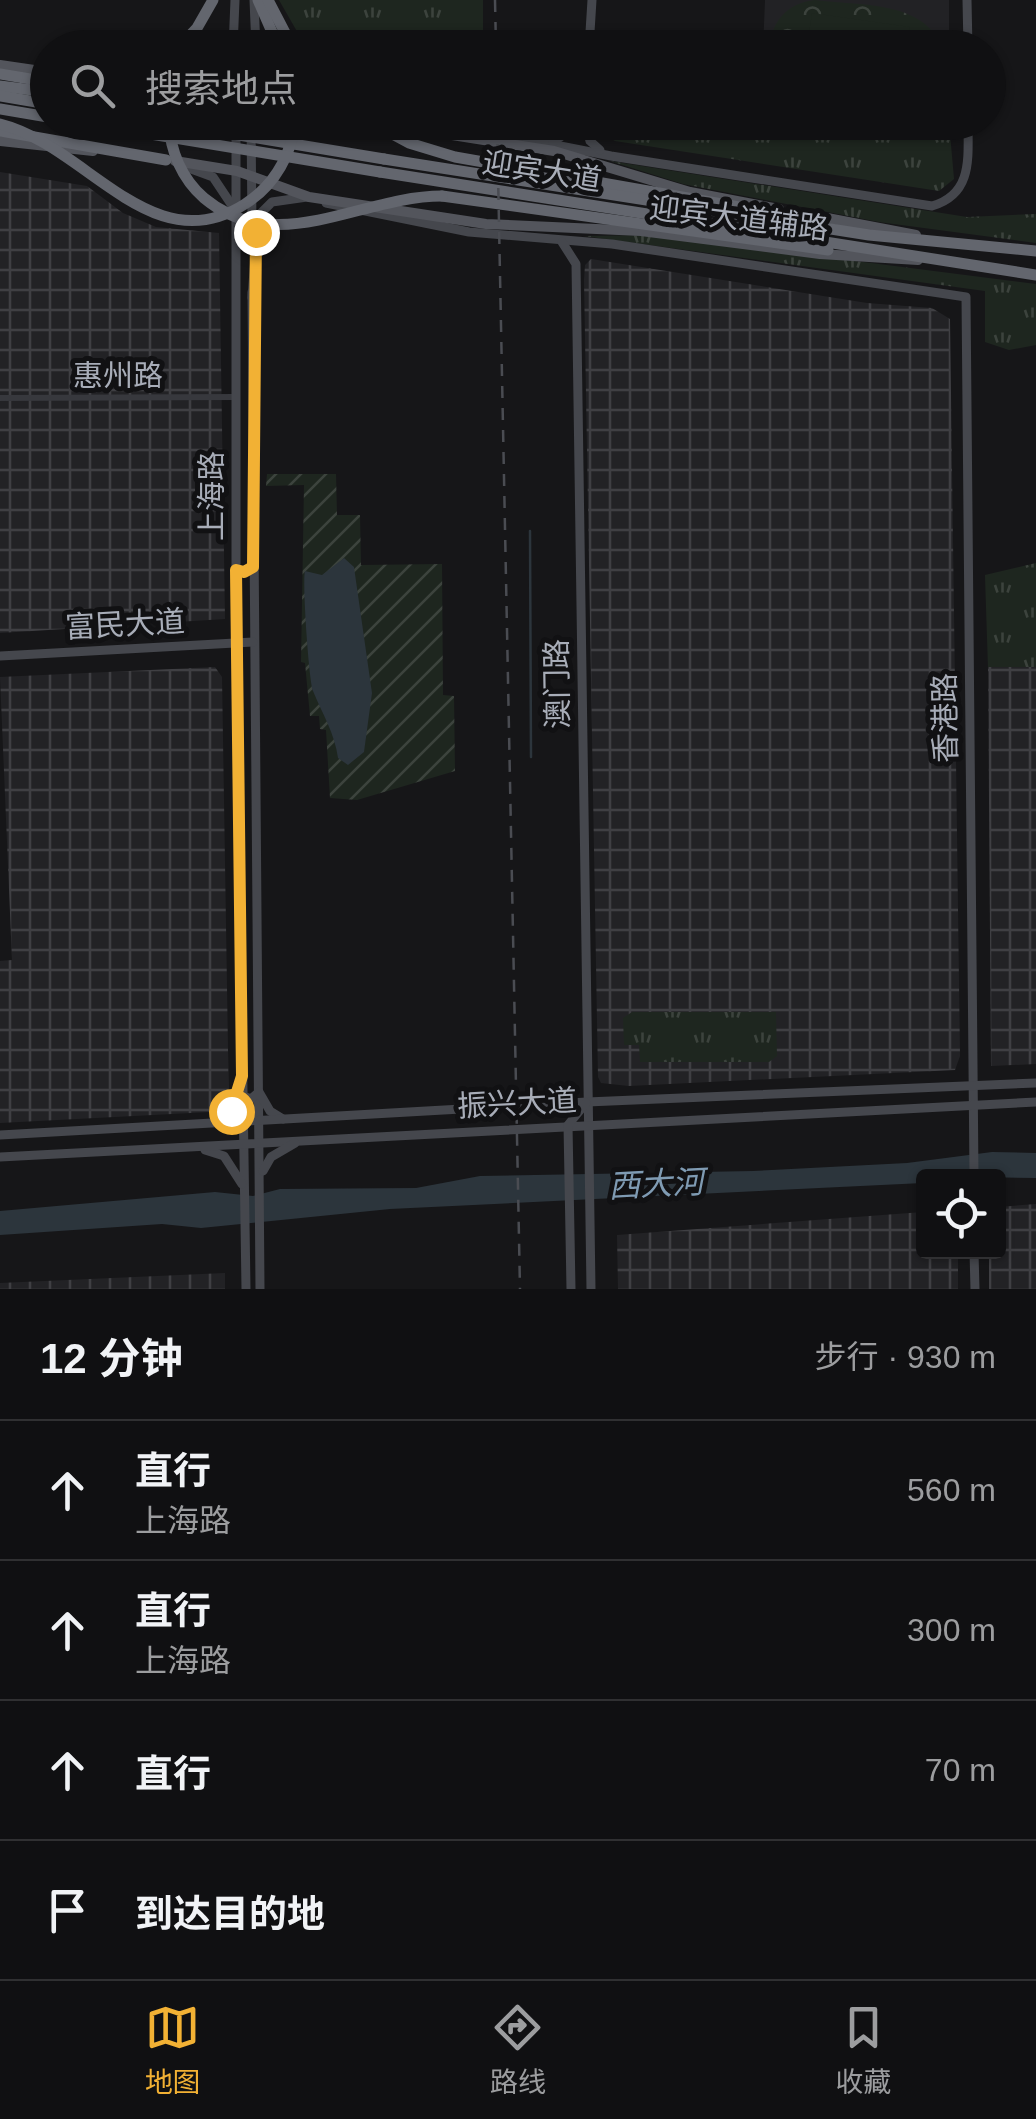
<!DOCTYPE html>
<html lang="zh">
<head>
<meta charset="utf-8">
<style>
  body { margin:0; font-family:Arial,"Noto Sans SC",sans-serif; background:#19191b; color:#f1f3f6 }
  .controls { position:absolute; right:30px; bottom:30px; display:grid; overflow:hidden; border-radius:10px; box-shadow:0 2px 8px #0004 }
  .controls button { width:90px; height:90px; display:grid; place-items:center; padding:0; border:0; border-bottom:2px solid #303032; background:#101012; color:#f1f3f6; font:50px sans-serif }
  .stop { position:absolute; width:30px; height:30px; margin:-22px; border:8px solid #f2b134; border-radius:50%; background:#fff }
  .stop.end { background:#f2b134; border-color:#fff; box-shadow:0 2px 10px #0008 }
  .list { margin:0; padding:0; list-style:none }
  h2 { display:flex; justify-content:space-between; align-items:center; height:130px; margin:0; padding:0 40px; font-size:42px }
  h2 small { font-size:32px; font-weight:400; color:#9c9d9f }
  .list li { display:grid; grid-template-columns:65px 1fr auto; gap:30px; align-items:center; box-sizing:border-box; height:140px; padding:0 40px; border-top:2px solid #303032 }
  .list b { display:block; font-size:38px; white-space:nowrap }
  .list p { margin:0; font-size:32px; white-space:nowrap; color:#9c9d9f }
  .list em { font-size:32px; font-style:normal; color:#9c9d9f }
  .icon { flex:none; width:55px; height:55px; fill:none; stroke:currentColor; stroke-width:2; stroke-linecap:round; stroke-linejoin:round }
  .map { position:relative; flex:none; width:1036px; height:1289px; overflow:hidden }
  .search { position:absolute; background:#101012; box-shadow:0 2px 8px #0004; left:30px; right:30px; top:30px; height:110px; display:flex; align-items:center; gap:25px; box-sizing:border-box; padding:0 35px; border-radius:55px; color:#9c9d9f; font-size:38px }
  .sheet { height:690px; background:#101012 }
  nav { display:flex; justify-content:space-around; align-items:center; box-sizing:border-box; height:140px; border-top:2px solid #303032; background:#101012; font-size:28px; color:#9c9d9f }
  nav a { display:grid; justify-items:center; gap:5px }
  nav .on { color:#f2b134 }
  .map>svg:first-child { display:block }
  .built { fill:#222225 }
  .industrial { fill:url(#industrial-grid) }
  .grass { fill:url(#grass-tufts) }
  .park { fill:url(#park-crowns) }
  .garden { fill:url(#garden-furrows) }
  .pitch { fill:#1e261f }
  .water { fill:#2c353c }
  .lines { fill:none; stroke-linecap:round; stroke-linejoin:round }
  .stream { stroke:#2c353c; stroke-width:2.5 }
  .street { stroke:#37383d; stroke-width:6 }
  .secondary { stroke:#45474d; stroke-width:9 }
  .primary { stroke:#53555c; stroke-width:10 }
  .highway { stroke:#63666e; stroke-width:11 }
  .rail { stroke:#4a4c52; stroke-width:2.5; stroke-dasharray:12 10; stroke-linecap:butt }
  .highway-bridge { stroke:#63666e; stroke-width:11 }
  .route { stroke:#f2b134; stroke-width:12 }
  .labels { text-anchor:middle; dominant-baseline:central; stroke-width:10; stroke-linejoin:round; paint-order:stroke }
  .street-label { font-size:30px; fill:#a8adb8; stroke:#111113 }
  .water-label { font-size:32px; font-style:italic; fill:#7f9bb3; stroke:#111113 }
</style>
</head>
<body>
<div class="map">
<svg width="1036" height="1289" viewBox="0 0 1036 1289">
  <defs>
    <pattern id="industrial-grid" width="8" height="8" patternUnits="userSpaceOnUse" patternTransform="scale(2.5)"><rect width="8" height="8" fill="#222225"/><path d="M0 4h8M4 0v8" fill="none" stroke="#3f3f43"/></pattern>
    <pattern id="grass-tufts" width="24" height="20" patternUnits="userSpaceOnUse" patternTransform="scale(2.5)"><rect width="24" height="20" fill="#1e261f"/><path d="M3 7l-1-3M5 7V3M7 7l1-3M15 17l-1-3M17 17v-4M19 17l1-3" fill="none" stroke="#3c433d"/></pattern>
    <pattern id="park-crowns" width="20" height="18" patternUnits="userSpaceOnUse" patternTransform="scale(2.5)"><rect width="20" height="18" fill="#1e261f"/><path d="M2 6a3 3 0 1 1 6 0M12 15a3 3 0 1 1 6 0" fill="none" stroke="#3c433d"/></pattern>
    <pattern id="garden-furrows" width="10" height="10" patternUnits="userSpaceOnUse" patternTransform="scale(2.5)"><rect width="10" height="10" fill="#1e261f"/><path d="M-1 1l2-2M0 10L10 0M9 11l2-2" fill="none" stroke="#3c433d"/></pattern>
  </defs>
  <rect width="100%" height="100%" fill="#161618"/>
  <polygon class="built" points="765,0 949,0 949,47 763,48"/>
  <g class="industrial">
    <polygon points="0,172 87,186 123,213 156,227 219,233 225,619 0,633"/>
    <polygon points="591,259 867,303 932,308 950,319 960,1056 955,1070 629,1086 601,1083 598,1077 584,280 585,265"/>
    <polygon points="215,667 222,677 229,1111 0,1123 0,961 12,960 0,677"/>
    <polygon points="988,667 1036,667 1036,1064 991,1066"/>
    <polygon points="1036,1204 1036,1289 989,1289 989,1252 998,1252 999,1207"/>
    <polygon points="923,1212 924,1252 958,1252 958,1289 618,1289 617,1235"/>
    <polygon points="225,1273 225,1289 0,1289 0,1283"/>
  </g>
  <g class="grass">
    <polygon points="279,0 483,0 483,47 306,47"/>
    <polygon points="791,122 949,123 954,179 939,191 615,141 599,132 594,123"/>
    <polygon points="610,161 967,217 1036,214 1036,243 879,222 683,184"/>
    <polygon points="651,235 1036,284 1036,345 1009,350 985,342 985,291 584,236"/>
    <polygon points="1036,563 1036,667 988,667 985,575"/>
    <polygon points="632,1012 776,1012 777,1056 769,1062 640,1062 639,1045 624,1045 623,1018"/>
  </g>
  <path class="park" d="M815,0c45,6 108,0 127,47l-173,1c3,-27 18,-45 46,-48z"/>
  <polygon class="garden" points="267,474 336,474 337,515 360,515 361,565 442,564 443,695 454,696 455,771 357,800 330,798 326,730 320,729 319,716 310,716 305,663 301,662 304,485 266,486"/>
  <polygon class="pitch" points="812,13 910,27 907,47 807,47"/>
  <g class="water">
    <path d="M344,558l10,9 18,126 -8,59 -16,13 -10,-7c-3,-24 -16,-45 -25,-67 -4,-10 -11,-110 -8,-120l17,4z"/>
    <polygon points="992,1152 1036,1153 1036,1178 924,1176 923,1183 390,1209 201,1228 162,1224 0,1235 0,1211 215,1192 253,1196 280,1189 416,1188 480,1176 753,1171 907,1163"/>
  </g>
  <g class="lines">
    <polyline class="stream" points="530,531 531,757"/>
    <polyline class="street" points="0,398 236,397"/>
    <g class="secondary">
      <polyline points="254,0 256,48"/>
      <polyline points="967,0 968,48"/>
      <polyline points="233,48 235,0"/>
      <polyline points="589,48 592,0"/>
      <polyline points="236,122 236,630 246,1289"/>
      <polyline points="251,122 252,226"/>
      <path d="M440,122l171,34 321,50c41,-12 36,-48 36,-84"/>
      <polyline points="585,122 590,141 600,150"/>
      <polyline points="553,142 582,122"/>
      <polyline points="183,166 213,177 233,207"/>
      <polyline points="326,203 469,232 612,244 966,297 974,1176"/>
      <polyline points="562,242 576,264 591,1289"/>
      <polyline points="252,292 260,1289"/>
      <polyline points="252,298 258,216 272,202 307,197"/>
      <polyline points="0,656 253,642"/>
      <polyline points="243,1096 251,1099 259,1092 270,1111 283,1119"/>
      <polyline points="215,1122 231,1111 238,1093"/>
      <polyline points="0,1135 587,1102 1036,1083"/>
      <polyline points="205,1150 224,1156 242,1184"/>
      <polyline points="0,1157 1036,1102"/>
      <polyline points="263,1171 271,1157 295,1143"/>
      <polyline points="974,1252 975,1289"/>
      <polyline points="571,1289 568,1125 586,1103"/>
    </g>
    <g class="primary">
      <polyline points="0,65 48,72"/>
      <polyline points="376,123 554,151 690,192 779,209"/>
      <polyline points="0,141 93,151"/>
      <polyline points="175,161 237,171 309,197 486,224 641,231 820,254 918,260"/>
      <polyline points="801,213 916,235"/>
    </g>
    <g class="highway">
      <polyline points="258,0 279,48"/>
      <polyline points="268,0 293,48"/>
      <polyline points="178,48 197,28 213,0"/>
      <polyline points="0,74 48,82"/>
      <polyline points="0,86 48,92"/>
      <polyline points="0,96 48,104"/>
      <polyline points="0,109 48,117"/>
      <polyline points="83,122 102,126"/>
      <polyline points="370,122 409,143 455,157 808,219"/>
      <polyline points="0,131 166,160"/>
      <polyline points="384,159 869,235 1036,251"/>
      <polyline points="380,172 1036,275"/>
      <polyline points="442,196 828,250"/>
    </g>
    <g class="rail">
      <polyline points="495,0 496,48"/>
      <polyline points="497,122 520,1289"/>
    </g>
    <g class="highway-bridge">
      <path d="M169,122c1,29 13,57 35,76 73,61 156,-2 238,-2"/>
      <polyline points="166,123 384,159"/>
      <path d="M0,124c86,21 152,140 245,80 30,-19 45,-47 51,-82"/>
      <polyline points="102,126 380,172"/>
    </g>
  </g>
  <g class="lines">
    <polyline class="route" points="231,1111 242,1076 236,570 244,572 253,567 256,232"/>
  </g>
  <g class="labels">
    <g class="street-label">
      <text transform="translate(542 171) rotate(9)">迎宾大道</text>
      <text transform="translate(739 218) rotate(7)">迎宾大道辅路</text>
      <text x="118" y="375">惠州路</text>
      <text transform="translate(211 496) rotate(-90)">上海路</text>
      <text transform="translate(125 624) rotate(-3)">富民大道</text>
      <text transform="translate(557 684) rotate(-91)">澳门路</text>
      <text transform="translate(945 718) rotate(-91)">香港路</text>
      <text transform="translate(517 1103) rotate(-3)">振兴大道</text>
    </g>
    <g class="water-label">
      <text transform="translate(656 1184) rotate(-3)">西大河</text>
    </g>
  </g>
</svg>
<div class="controls">
<button><svg class="icon" aria-label="locate" viewBox="0 0 24 24"><circle cx="12" cy="12" r="6"/><path d="M12 2v4M12 18v4M2 12h4M18 12h4"/></svg></button>
</div>
<div class="stop" style="left:231px;top:1111px"></div>
<div class="stop end" style="left:256px;top:232px"></div>
<div class="search"><svg class="icon" aria-label="search" viewBox="0 0 24 24"><circle cx="10" cy="10" r="6"/><path d="M15 15l6 6"/></svg>搜索地点</div>
</div>
<section class="sheet">
<h2>12 分钟<small>步行 · 930 m</small></h2>
<ul class="list">
<li><svg class="icon" aria-label="ahead" viewBox="0 0 24 24"><path d="M12 20V5M6 11l6-6 6 6"/></svg><div><b>直行</b><p>上海路</p></div><em>560 m</em></li>
<li><svg class="icon" aria-label="ahead" viewBox="0 0 24 24"><path d="M12 20V5M6 11l6-6 6 6"/></svg><div><b>直行</b><p>上海路</p></div><em>300 m</em></li>
<li><svg class="icon" aria-label="ahead" viewBox="0 0 24 24"><path d="M12 20V5M6 11l6-6 6 6"/></svg><div><b>直行</b></div><em>70 m</em></li>
<li><svg class="icon" aria-label="arrive" viewBox="0 0 24 24"><path d="M6 21V4h12l-3 4 3 4H6"/></svg><div><b>到达目的地</b></div></li>
</ul>
</section>
<nav>
<a class="on"><svg class="icon" aria-label="map" viewBox="0 0 24 24"><path d="M3 6l6-2 6 2 6-2v14l-6 2-6-2-6 2zM9 4v14M15 6v14"/></svg>地图</a>
<a><svg class="icon" aria-label="directions" viewBox="0 0 24 24"><path d="M12 3l9 9-9 9-9-9zM9 14v-3h6M13 9l2 2-2 2"/></svg>路线</a>
<a><svg class="icon" aria-label="saved" viewBox="0 0 24 24"><path d="M7 4h10v16l-5-4-5 4z"/></svg>收藏</a>
</nav>
</body>
</html>
